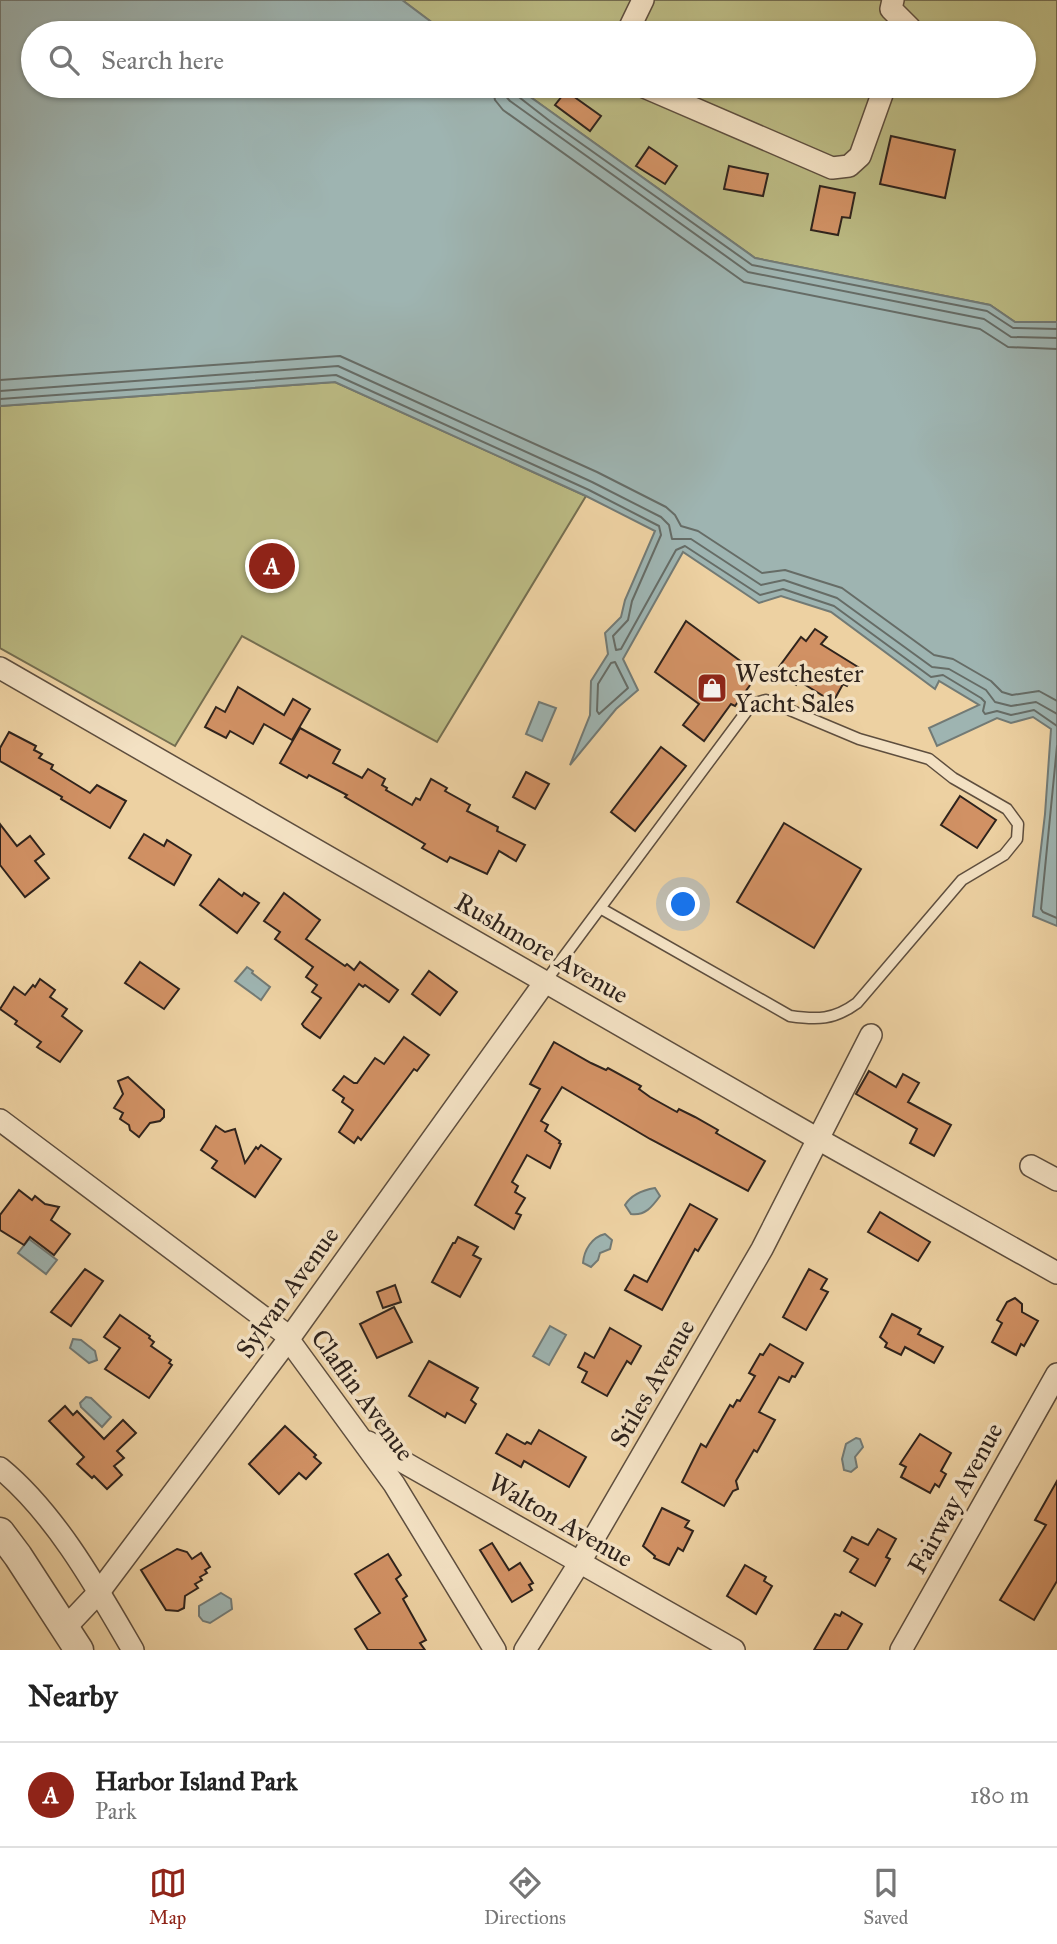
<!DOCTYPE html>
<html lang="en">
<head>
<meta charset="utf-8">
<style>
  body { margin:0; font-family:"IM FELL Great Primer",serif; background:#f6f6f6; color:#222 }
  .you { position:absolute; left:684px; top:905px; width:24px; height:24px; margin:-18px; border:5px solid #fff; border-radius:50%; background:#1a73e8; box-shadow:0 0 0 10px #1a73e833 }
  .badge { display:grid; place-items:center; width:46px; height:46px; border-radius:50%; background:#8f2418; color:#fff; font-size:23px; font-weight:700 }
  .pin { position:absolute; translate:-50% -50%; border:4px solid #fff; box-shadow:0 2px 7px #0006 }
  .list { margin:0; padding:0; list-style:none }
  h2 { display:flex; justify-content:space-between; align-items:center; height:91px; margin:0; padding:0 28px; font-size:30px }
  h2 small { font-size:23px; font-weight:400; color:#767676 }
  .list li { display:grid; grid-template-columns:46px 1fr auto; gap:21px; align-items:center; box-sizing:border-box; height:105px; padding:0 28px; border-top:2px solid #e0e0e0 }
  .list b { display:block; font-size:26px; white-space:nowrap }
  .list p { margin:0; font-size:23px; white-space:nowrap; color:#767676 }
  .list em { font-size:23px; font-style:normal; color:#767676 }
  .icon { flex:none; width:38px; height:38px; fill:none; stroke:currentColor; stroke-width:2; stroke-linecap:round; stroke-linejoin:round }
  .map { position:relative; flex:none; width:1057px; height:1650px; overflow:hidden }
  .search { position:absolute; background:#fff; box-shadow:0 2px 5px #0004; left:21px; right:21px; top:21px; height:77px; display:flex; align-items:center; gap:18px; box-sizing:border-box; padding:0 24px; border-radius:38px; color:#767676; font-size:26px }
  .sheet { height:196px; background:#fff }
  nav { display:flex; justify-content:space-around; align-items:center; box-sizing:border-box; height:98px; border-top:2px solid #e0e0e0; background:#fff; font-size:19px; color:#767676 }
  nav a { display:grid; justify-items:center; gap:4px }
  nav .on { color:#8f2418 }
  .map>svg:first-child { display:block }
  .green { fill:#bbba83; stroke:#756e50; stroke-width:2 }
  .water { fill:#9eb4b1; stroke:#727a75; stroke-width:2 }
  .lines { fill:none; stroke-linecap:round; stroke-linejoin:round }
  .shore { stroke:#666c66; stroke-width:2 }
  .building { fill:#d19164; stroke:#2f231c; stroke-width:2 }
  .service-casing { stroke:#5e4e3e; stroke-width:13 }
  .minor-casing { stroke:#5e4e3e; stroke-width:24 }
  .tertiary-casing { stroke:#5e4e3e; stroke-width:31 }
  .service { stroke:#f3e1c3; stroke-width:10 }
  .minor { stroke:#f3e1c3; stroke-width:21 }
  .tertiary { stroke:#f3e1c3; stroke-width:28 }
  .labels { text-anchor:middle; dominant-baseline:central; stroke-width:7; stroke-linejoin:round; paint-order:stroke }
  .poi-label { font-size:26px; fill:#2f231c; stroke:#f3e1c3; text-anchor:start }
  .street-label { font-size:26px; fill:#2f231c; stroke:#f3e1c3 }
</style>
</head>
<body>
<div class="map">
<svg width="1057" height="1650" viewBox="0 0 1057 1650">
  <rect width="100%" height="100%" fill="#edd1a2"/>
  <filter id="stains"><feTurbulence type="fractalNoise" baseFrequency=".00286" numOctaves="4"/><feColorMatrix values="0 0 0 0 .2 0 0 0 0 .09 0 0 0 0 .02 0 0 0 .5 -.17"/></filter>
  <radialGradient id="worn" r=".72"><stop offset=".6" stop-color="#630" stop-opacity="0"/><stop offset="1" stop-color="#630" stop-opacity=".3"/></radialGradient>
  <g class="green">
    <polygon points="402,0 1057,0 1057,322 1015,322 990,305 755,258 515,86 1024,86 1024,33 446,33"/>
    <polygon points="335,382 586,496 437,742 242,636 175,746 0,648 0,406"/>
  </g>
  <g class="water">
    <polygon points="0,0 402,0 446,33 33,33 33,86 515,86 755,258 990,305 1015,322 1057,322 1057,926 1033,916 1045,814 1051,729 1033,717 1011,723 997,718 937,746 929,728 979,705 939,681 935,689 831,612 781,596 759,603 683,552 623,659 638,690 616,709 570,765 590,715 591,681 608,654 605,633 621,617 625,600 655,531 586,496 335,382 0,406"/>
    <polygon points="539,702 556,708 542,741 526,734"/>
    <polygon points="247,967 253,971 252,973 270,987 261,1000 235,981"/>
    <path d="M655,1188l5,8c-8,11 -15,20 -29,18l-6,-9c6,-10 18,-15 30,-17z"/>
    <path d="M605,1234l7,6 -2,9 -10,4 -2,7 -7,7 -8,-4c1,-13 9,-26 22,-29z"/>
    <polygon points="29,1239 57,1260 46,1274 18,1253"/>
    <polygon points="550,1326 566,1335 549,1365 533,1356"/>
    <polygon points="73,1339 81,1340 95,1351 97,1360 89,1363 70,1348"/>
    <polygon points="86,1397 91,1398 111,1417 102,1427 81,1407 80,1403"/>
    <polygon points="856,1438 860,1439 863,1447 855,1457 857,1467 851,1472 844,1470 842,1459 846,1444"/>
    <polygon points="221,1593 231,1599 232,1609 210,1623 203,1621 199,1616 199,1606"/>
  </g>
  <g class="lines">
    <g class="shore">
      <polyline points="492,86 495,100 503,110 744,282 980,329 1008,347 1057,349"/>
      <polyline points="503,86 504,94 510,101 748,272 984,319 1011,337 1057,338"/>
      <polyline points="512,86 515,94 551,122 752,265 987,311 1013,328 1057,329"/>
      <polyline points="0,380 340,356 597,472 666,507 675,515 681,526 698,531 762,573 785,570 842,588 934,655 953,659 991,681 1002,692 1012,695 1039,691 1057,701"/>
      <polyline points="0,391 338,366 592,482 661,517 669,525 672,539 691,539 761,585 784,580 837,598 932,667 949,669 986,690 995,702 1011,706 1036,702 1057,714"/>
      <polyline points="0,399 336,375 589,490 659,526 661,535 632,601 628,620 613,636 616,650 621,649 676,550 685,546 760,595 783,589 834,606 931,677 943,675 981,698 985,702 983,711 985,714 997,711 1011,715 1034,710 1057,726"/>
      <polygon points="615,662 628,688 599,714 597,711 598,684 611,663"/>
      <polyline points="1057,746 1041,909 1043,912 1057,918"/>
    </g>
  </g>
  <g class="building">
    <polygon points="566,91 601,116 590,131 555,105"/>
    <polygon points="891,136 955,150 945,198 880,184"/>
    <polygon points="649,147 677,166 665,184 636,166"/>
    <polygon points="729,166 768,174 763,196 724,189"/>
    <polygon points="820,186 855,193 850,218 842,217 838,235 811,230"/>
    <polygon points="686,621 758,674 735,706 731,704 704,741 683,725 699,704 655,672"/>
    <polygon points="815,629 827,637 821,644 858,667 847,686 843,684 833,702 799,681 796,685 776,671 801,637 806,641"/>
    <polygon points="238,687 284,715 293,699 310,709 292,740 264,724 253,744 230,731 226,738 205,727 216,707 225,712"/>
    <polygon points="300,728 340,750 333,763 362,778 368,769 385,779 382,785 387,788 386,790 412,805 416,798 420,800 431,779 447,788 445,791 470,805 467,811 498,827 497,831 525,845 516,861 499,851 487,874 450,857 447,862 422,848 425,844 345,797 347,795 309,775 307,778 280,763"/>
    <polygon points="9,732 36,746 34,750 42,754 39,758 53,765 51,769 90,793 97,785 126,801 110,828 61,799 62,797 0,761 0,748"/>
    <polygon points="661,747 686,766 635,831 611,812"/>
    <polygon points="526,772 549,784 535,809 513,797"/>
    <polygon points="960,796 996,820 977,848 941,825"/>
    <polygon points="784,823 861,869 814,948 737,902"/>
    <polygon points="0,824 17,846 30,836 44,854 35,861 49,878 25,897 0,865"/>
    <polygon points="144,834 164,846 167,840 191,855 174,885 129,858"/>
    <polygon points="219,879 242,896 244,893 259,903 237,933 200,905"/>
    <polygon points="284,893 320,920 306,939 345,966 347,964 354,970 360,962 398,990 389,1002 365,985 363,987 359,984 320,1038 304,1027 302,1024 321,998 312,992 317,985 306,977 313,967 275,939 280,932 264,921"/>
    <polygon points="140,962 179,989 164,1009 125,983"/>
    <polygon points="429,971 457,992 440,1015 412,994"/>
    <polygon points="40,979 55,990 50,997 67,1009 62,1016 82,1031 60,1062 37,1047 41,1042 15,1024 17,1021 0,1009 14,987 25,995 33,985 35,987"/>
    <polygon points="404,1037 429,1055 417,1071 414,1069 361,1140 358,1137 354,1143 339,1132 353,1110 342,1102 344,1098 333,1090 344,1076 354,1083 357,1083 375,1058 384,1064"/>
    <polygon points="554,1042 591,1063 606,1070 608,1068 641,1086 639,1089 650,1097 677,1112 679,1109 695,1117 718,1130 716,1133 765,1161 748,1191 650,1139 562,1087 541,1121 548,1125 545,1131 560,1141 559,1143 561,1144 550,1168 527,1155 512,1182 518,1186 515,1192 525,1198 516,1213 521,1215 514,1229 475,1205 540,1089 530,1084"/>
    <polygon points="869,1071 896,1087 903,1074 919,1083 908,1102 951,1125 934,1156 910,1143 917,1129 856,1094"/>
    <polygon points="128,1077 164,1110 164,1117 160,1121 150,1123 139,1137 130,1130 129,1125 120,1119 123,1113 114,1108 123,1094 118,1081"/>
    <polygon points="216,1126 225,1132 235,1129 245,1163 256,1147 258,1149 261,1145 281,1159 255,1197 212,1168 217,1161 201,1150"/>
    <polygon points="19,1190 32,1200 35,1196 45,1204 59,1207 51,1220 70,1234 54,1255 30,1237 24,1245 0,1230 0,1215"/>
    <polygon points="690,1204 717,1219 698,1251 695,1249 662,1310 625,1290 634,1275 647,1282"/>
    <polygon points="880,1212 930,1242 918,1261 868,1232"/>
    <polygon points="458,1237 478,1247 473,1255 481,1259 460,1297 432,1282 453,1243 455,1243"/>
    <polygon points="85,1269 103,1281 71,1326 51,1312"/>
    <polygon points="809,1269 827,1279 821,1289 828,1292 806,1330 783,1317"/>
    <polygon points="395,1285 401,1302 383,1308 377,1292"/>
    <polygon points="1015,1298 1022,1304 1022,1312 1038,1321 1024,1346 1021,1344 1016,1355 992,1342 1002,1323 997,1320 1007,1302"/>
    <polygon points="394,1307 412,1342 377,1358 360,1324"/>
    <polygon points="892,1314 921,1329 918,1334 943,1347 934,1363 905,1347 901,1355 885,1347 887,1343 880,1337"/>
    <polygon points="120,1315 150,1336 149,1338 154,1342 151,1346 171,1360 169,1363 172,1365 149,1398 105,1369 120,1348 104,1337"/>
    <polygon points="610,1328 641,1346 631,1364 627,1361 607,1396 582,1382 587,1372 578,1367 585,1353 594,1358"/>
    <polygon points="770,1344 803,1363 795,1377 792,1376 789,1382 779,1377 759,1412 775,1420 757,1452 754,1450 736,1481 738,1489 733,1491 724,1506 682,1482 701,1444 706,1447 730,1405 733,1407 737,1400 740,1401 755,1376 749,1373 760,1354 763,1355"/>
    <polygon points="429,1361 478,1388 471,1400 476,1404 465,1423 447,1413 445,1417 409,1396"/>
    <polygon points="65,1406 73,1415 77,1411 104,1439 123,1420 136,1433 117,1451 124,1458 114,1466 122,1475 107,1489 94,1476 92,1478 77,1464 84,1457 49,1421"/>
    <polygon points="285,1426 316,1455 314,1457 321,1463 306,1479 299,1473 279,1494 249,1464"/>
    <polygon points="539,1430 586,1457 569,1487 524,1461 521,1467 496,1453 507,1434 525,1444 527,1442 531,1444"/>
    <polygon points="920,1434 951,1453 941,1471 946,1474 939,1487 935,1484 930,1493 901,1477 906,1467 900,1464"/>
    <polygon points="1057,1481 1057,1581 1034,1620 1000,1600 1046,1525 1035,1520"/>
    <polygon points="662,1508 689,1521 685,1527 693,1531 683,1551 678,1548 669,1565 654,1558 655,1556 643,1546"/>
    <polygon points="878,1529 896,1539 886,1557 890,1559 875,1586 850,1572 858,1559 844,1551 852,1537 868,1545"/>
    <polygon points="492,1543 509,1570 520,1563 533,1583 529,1585 532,1590 512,1602 480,1550"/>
    <polygon points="177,1549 187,1552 192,1559 201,1553 210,1567 205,1570 207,1573 200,1577 202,1580 195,1584 198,1588 185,1596 184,1608 178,1611 166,1610 141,1570"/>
    <polygon points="388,1554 401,1575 396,1579 407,1596 403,1599 426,1640 420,1643 425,1650 368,1650 355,1629 380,1613 355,1574"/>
    <polygon points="745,1565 766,1577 764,1581 772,1586 756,1614 727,1596"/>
    <polygon points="842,1612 862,1624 847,1650 814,1650 835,1614 840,1616"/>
  </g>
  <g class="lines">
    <g class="service-casing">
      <path id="service" d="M545,982l207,-278 14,-4 93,39 70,20 24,19 54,31 11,15 -1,15 -13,16 -42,25 -105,123c-23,17 -40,17 -67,13l-190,-108"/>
    </g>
    <g class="minor-casing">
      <g id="minor">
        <polyline points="893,0 891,9 910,28 908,33"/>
        <polyline points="627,33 643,0"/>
        <polyline points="642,86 832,168 849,166 860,156 885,86"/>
        <polyline points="0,668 818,1139 1057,1273"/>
        <polyline points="0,1120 283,1332 394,1484 495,1650"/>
        <polyline points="1031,1166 1057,1180"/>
        <polyline points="368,1442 734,1650"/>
        <path d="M0,1468c56,46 97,120 133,182"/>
        <polyline points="65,1628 99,1592 288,1340 545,982"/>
        <polyline points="525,1650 580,1562 762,1249 871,1035"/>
        <polyline points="901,1650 1057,1374"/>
      </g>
    </g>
    <g class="tertiary-casing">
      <polyline id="tertiary" points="0,1532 18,1556 79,1650"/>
    </g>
    <use href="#service" class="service"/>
    <use href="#minor" class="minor"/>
    <use href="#tertiary" class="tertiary"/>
  </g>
  <defs>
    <g id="shop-square" transform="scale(1.575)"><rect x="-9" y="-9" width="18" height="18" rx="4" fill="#8f2418" stroke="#f3e1c3"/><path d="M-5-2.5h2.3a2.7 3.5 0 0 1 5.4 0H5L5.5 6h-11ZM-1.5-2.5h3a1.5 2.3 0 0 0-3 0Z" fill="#fff"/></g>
  </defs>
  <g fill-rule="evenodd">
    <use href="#shop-square" x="712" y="688"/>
  </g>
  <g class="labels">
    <g class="poi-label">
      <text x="735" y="673">Westchester<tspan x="735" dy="30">Yacht Sales</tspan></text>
    </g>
    <g class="street-label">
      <text transform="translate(542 948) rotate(30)">Rushmore Avenue</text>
      <text transform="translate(287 1292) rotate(-54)">Sylvan Avenue</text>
      <text transform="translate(652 1383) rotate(-60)">Stiles Avenue</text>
      <text transform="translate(363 1395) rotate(54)">Claflin Avenue</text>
      <text transform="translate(955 1498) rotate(-61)">Fairway Avenue</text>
      <text transform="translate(561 1520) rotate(30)">Walton Avenue</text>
    </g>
  </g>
  <rect width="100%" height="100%" filter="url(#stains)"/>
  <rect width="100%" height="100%" fill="url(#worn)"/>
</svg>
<div class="you"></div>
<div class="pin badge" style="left:272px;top:566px">A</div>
<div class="search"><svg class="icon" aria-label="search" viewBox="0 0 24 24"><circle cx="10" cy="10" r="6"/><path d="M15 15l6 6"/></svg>Search here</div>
</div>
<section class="sheet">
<h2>Nearby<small></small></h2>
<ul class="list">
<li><span class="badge">A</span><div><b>Harbor Island Park</b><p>Park</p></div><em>180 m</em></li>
</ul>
</section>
<nav>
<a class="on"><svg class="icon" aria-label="map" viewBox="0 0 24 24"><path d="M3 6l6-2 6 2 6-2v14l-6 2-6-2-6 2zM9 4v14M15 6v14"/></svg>Map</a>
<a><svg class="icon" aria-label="directions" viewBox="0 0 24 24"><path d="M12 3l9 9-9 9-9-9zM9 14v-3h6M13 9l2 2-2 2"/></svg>Directions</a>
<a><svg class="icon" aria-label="saved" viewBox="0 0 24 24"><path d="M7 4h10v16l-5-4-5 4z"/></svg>Saved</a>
</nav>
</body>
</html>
